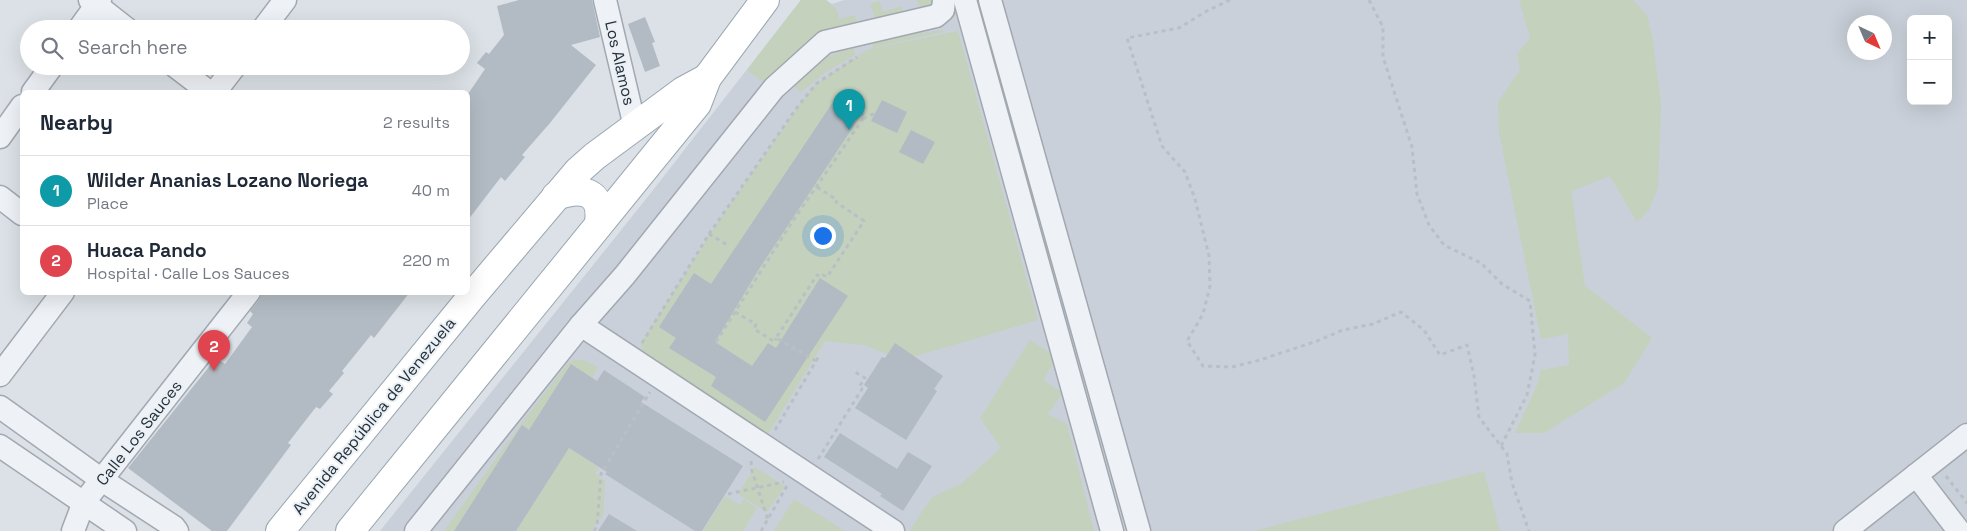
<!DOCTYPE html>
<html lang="en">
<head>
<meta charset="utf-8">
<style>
  body { margin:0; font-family:"Space Grotesk",sans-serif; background:#f2f2f3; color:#1f2937 }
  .controls { position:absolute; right:15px; top:15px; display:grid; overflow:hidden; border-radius:8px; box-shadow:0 5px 20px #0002 }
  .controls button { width:45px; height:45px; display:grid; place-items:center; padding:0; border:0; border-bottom:1px solid #e0e1e3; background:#fff; color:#1f2937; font:25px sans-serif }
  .compass { position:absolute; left:1847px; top:15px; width:45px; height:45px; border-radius:50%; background:#fff; box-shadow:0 5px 20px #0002; rotate:136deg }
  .you { position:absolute; left:822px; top:235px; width:18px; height:18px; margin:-12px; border:4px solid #fff; border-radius:50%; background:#1a73e8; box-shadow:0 0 0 8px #1a73e833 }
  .badge { display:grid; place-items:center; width:32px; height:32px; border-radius:50%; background:#111827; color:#fff; font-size:16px; font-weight:700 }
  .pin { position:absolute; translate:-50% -41px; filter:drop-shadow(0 1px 2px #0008) }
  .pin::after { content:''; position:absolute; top:26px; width:18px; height:15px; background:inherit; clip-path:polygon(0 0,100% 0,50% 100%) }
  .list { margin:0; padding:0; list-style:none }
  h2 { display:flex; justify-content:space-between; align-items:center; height:65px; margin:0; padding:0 20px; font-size:21px }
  h2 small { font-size:16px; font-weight:400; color:#747a83 }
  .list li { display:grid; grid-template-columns:32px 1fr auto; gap:15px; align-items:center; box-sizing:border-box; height:70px; padding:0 20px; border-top:1px solid #e0e1e3 }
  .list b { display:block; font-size:19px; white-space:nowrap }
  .list p { margin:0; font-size:16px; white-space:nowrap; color:#747a83 }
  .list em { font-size:16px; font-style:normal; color:#747a83 }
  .icon { flex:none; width:28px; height:28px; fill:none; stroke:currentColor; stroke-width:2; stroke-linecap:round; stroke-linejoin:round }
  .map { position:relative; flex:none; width:1967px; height:531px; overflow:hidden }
  .search { position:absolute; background:#fff; box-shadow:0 5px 20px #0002; left:20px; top:20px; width:450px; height:55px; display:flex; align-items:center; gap:12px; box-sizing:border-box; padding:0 18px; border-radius:28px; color:#747a83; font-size:19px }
  .panel { position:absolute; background:#fff; box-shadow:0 5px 20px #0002; left:20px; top:90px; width:450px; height:205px; border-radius:8px }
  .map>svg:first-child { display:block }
  .built { fill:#c9d0d9; fill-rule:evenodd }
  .green { fill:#c4d1bc }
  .building { fill:#b2bbc3 }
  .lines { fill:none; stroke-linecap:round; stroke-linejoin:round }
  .minor-casing { stroke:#a1a8b0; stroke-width:25 }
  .major-casing { stroke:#9aa7b3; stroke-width:30 }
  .path { stroke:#babfc5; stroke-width:3; stroke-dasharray:4 4; stroke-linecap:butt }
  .minor { stroke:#eef1f5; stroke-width:22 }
  .major { stroke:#fff; stroke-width:28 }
  .labels { text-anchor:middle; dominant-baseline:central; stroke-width:4; stroke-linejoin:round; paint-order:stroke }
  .street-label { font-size:16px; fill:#25303d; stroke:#eaf0f4 }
</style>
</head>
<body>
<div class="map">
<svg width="1967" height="531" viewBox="0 0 1967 531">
  <rect width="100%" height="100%" fill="#dbe1e6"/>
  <path class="built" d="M801,0h25l6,4 12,-4h1123v531h-1587l270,-337zM1911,19h37v82h-37zM1854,22h30v30h-30z"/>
  <g class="green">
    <polygon points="801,0 826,0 837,10 839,19 855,15 857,24 818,35 763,82 747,70"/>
    <polygon points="917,0 932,0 933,3 930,8 920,10"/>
    <polygon points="1519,0 1633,0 1647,15 1652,36 1661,104 1658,187 1649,210 1637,222 1610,176 1571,191 1585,286 1652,338 1624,383 1544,433 1515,433 1538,383 1541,370 1569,365 1568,334 1541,339 1499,133 1498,102 1520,70 1517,54 1530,38"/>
    <polygon points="879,1 883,12 902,6 903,11 876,19 870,4"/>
    <polygon points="943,30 943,32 873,48 872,41"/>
    <polygon points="958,31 1038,320 902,360 864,345 825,341 766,437 642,353 641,343 714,228 798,107 817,83 867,50"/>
    <polygon points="854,47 855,55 826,72 801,92 792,85 821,59"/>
    <polygon points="1030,340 1057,357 1043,380 1063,393 1048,414 1067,424 1094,531 912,531 910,530 932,497 961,484 1001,448 980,418"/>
    <polygon points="575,360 584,360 598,367 592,378 571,365 529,430 523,425 454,531 444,531 521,424 568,363"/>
    <polygon points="569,448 599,468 595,473 605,481 603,515 591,531 516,531"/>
    <polygon points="755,467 785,486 767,512 738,494"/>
    <polygon points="1484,471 1500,531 1254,531"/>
    <polygon points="725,496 740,505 744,499 757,508 743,531 703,531"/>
    <polygon points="794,499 845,531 774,531"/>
  </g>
  <g class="building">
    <polygon points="519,0 592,0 600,37 571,45 596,65 550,123 522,155 525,157 505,181 501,177 468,220 468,94 485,69 477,63 486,52 489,54 504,35 497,6"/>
    <polygon points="645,17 655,42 652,43 660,66 645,72 628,24"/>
    <polygon points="882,100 907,112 897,133 871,121"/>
    <polygon points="833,102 859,118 759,269 715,342 752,366 768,343 776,348 820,278 848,296 765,422 711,386 716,377 669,348 676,338 659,327 694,273 711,284"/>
    <polygon points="911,130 935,142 923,164 899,152"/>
    <polygon points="262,292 410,292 374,338 371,335 342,371 344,373 329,391 333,394 320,409 316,407 288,443 291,445 227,531 212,531 128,468 216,358 225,364 252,327 247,323 253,314 250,311 259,300"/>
    <polygon points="895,343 943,376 934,389 937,391 906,440 855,408 868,388 864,385 882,357 885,358"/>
    <polygon points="571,364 597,381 604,370 645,397 641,402 743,466 702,531 695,531 605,474 607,472 569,448 516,531 454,531 522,425 529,430"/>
    <polygon points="840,433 897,469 908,452 932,466 903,511 880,496 882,494 824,457"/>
    <polygon points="609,514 637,531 598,531"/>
  </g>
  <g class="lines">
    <g class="minor-casing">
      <g id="minor">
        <polyline points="90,0 127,29"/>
        <polyline points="605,0 635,127"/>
        <polyline points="965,0 1112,531"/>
        <polyline points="990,0 1139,531"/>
        <polyline points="79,29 100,0"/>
        <polyline points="263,29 285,0"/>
        <polyline points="175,66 209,92"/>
        <polyline points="33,92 52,66"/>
        <polyline points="215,92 235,66"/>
        <polyline points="0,137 22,106"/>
        <polyline points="0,197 22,214"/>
        <polyline points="581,325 893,531"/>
        <polyline points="0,375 63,292"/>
        <polyline points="0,407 102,480 174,527 177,531"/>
        <polyline points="0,446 125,531"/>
        <polyline points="1916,475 1959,531"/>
        <polyline points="73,531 84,502 249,292"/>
        <polyline points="416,531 581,325 625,275 774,88 825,42 936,16 943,10 944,0"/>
        <polyline points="1845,531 1967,435"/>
      </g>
    </g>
    <g class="major-casing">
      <g id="major">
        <path d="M556,196c25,-9 47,-6 43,27"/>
        <polyline points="280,531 473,295 578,171 595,156 683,91 707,78"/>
        <polyline points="350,531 697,104 707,78 765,0"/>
      </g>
    </g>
    <g class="path">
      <polyline points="1230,0 1205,12 1179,28 1127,38 1162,146 1185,172 1195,199 1209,256 1210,286 1203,314 1187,341 1203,366 1232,367 1260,360 1317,341 1343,330 1373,324 1401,312 1424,330 1440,355 1467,345 1474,376 1479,417 1507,454 1512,483 1529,531"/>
      <polyline points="1369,0 1383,27 1383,57 1412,147 1417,194 1429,225 1444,245 1481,263 1502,284 1530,301 1535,355 1527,395 1501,446"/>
      <polyline points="863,119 875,113"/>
      <polyline points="709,234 729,246"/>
      <polyline points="735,312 756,324 754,329 775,342 776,338"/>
      <polyline points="716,342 792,222 865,116 862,114"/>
      <polyline points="642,343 709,234 798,106 817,83 857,57"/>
      <polyline points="816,361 776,338 817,275 821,277 823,275 827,277 864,221 836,202 837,200 817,187"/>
      <polyline points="775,430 819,356"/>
      <polyline points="818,459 862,389 859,387 865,378 855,372"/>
      <polyline points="751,461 752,471 768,520"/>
      <polyline points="1946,476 1967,503"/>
      <polyline points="728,494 784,482"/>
      <polyline points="594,531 597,526 601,474 650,392"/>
      <polyline points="761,531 788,484"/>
    </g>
    <use href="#minor" class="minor"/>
    <use href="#major" class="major"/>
  </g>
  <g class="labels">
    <g class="street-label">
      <text transform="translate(620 63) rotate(77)">Los Alamos</text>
      <text transform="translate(374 416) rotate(-51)">Avenida República de Venezuela</text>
      <text transform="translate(139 433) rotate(-52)">Calle Los Sauces</text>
    </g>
  </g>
</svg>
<div class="controls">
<button>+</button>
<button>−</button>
</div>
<svg class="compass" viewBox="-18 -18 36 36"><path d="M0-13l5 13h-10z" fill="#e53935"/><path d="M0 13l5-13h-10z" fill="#747a83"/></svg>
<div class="you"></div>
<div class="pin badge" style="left:849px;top:130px;background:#0f9aa8">1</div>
<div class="pin badge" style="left:214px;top:371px;background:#e0444e">2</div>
<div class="search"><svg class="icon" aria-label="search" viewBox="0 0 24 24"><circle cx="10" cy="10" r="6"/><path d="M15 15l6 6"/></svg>Search here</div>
<section class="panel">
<h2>Nearby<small>2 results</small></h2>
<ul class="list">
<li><span class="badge" style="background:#0f9aa8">1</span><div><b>Wilder Ananias Lozano Noriega</b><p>Place</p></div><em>40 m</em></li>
<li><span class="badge" style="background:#e0444e">2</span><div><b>Huaca Pando</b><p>Hospital · Calle Los Sauces</p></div><em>220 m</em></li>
</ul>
</section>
</div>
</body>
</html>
